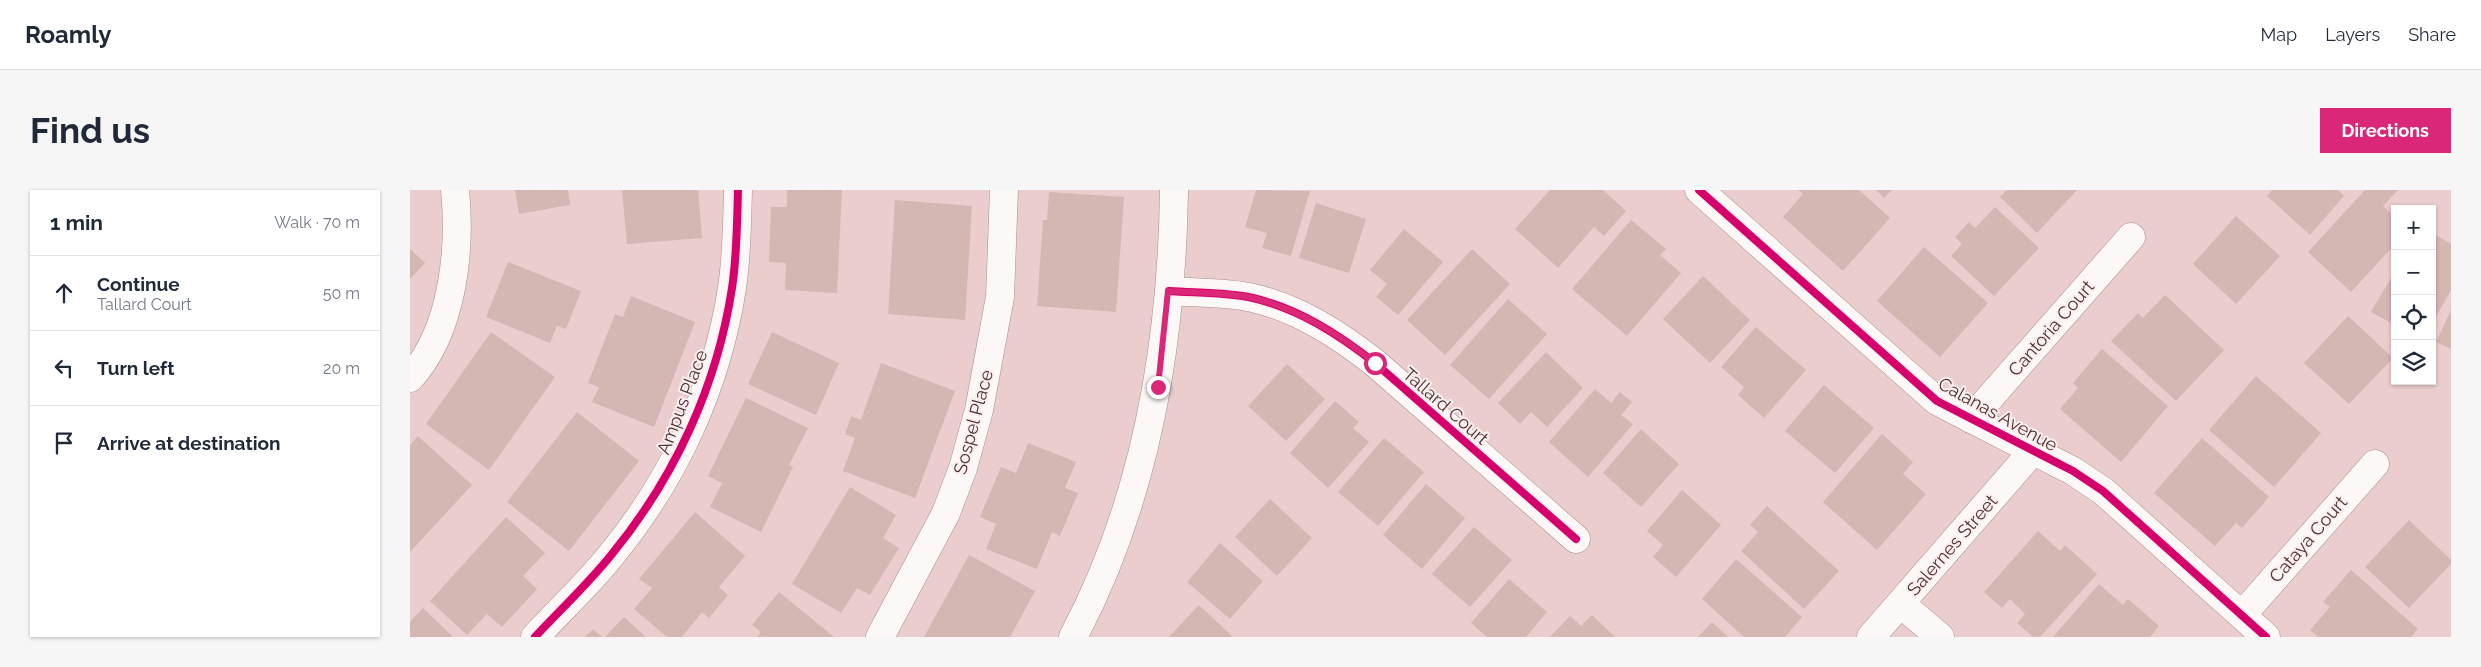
<!DOCTYPE html>
<html lang="en">
<head>
<meta charset="utf-8">
<style>
  body { margin:0; font-family:Raleway,sans-serif; background:#f6f6f7; color:#1f2937 }
  .controls { position:absolute; right:15px; top:15px; display:grid; overflow:hidden; border-radius:0px; box-shadow:0 1px 4px #0004 }
  .controls button { width:45px; height:45px; display:grid; place-items:center; padding:0; border:0; border-bottom:1px solid #e0e1e3; background:#fff; color:#1f2937; font:25px sans-serif }
  .stop { position:absolute; width:15px; height:15px; margin:-11px; border:4px solid #db2777; border-radius:50%; background:#fff }
  .stop.end { background:#db2777; border-color:#fff; box-shadow:0 1px 5px #0008 }
  .list { margin:0; padding:0; list-style:none }
  h2 { display:flex; justify-content:space-between; align-items:center; height:65px; margin:0; padding:0 20px; font-size:21px }
  h2 small { font-size:16px; font-weight:400; color:#747a83 }
  .list li { display:grid; grid-template-columns:32px 1fr auto; gap:15px; align-items:center; box-sizing:border-box; height:75px; padding:0 20px; border-top:1px solid #e0e1e3 }
  .list b { display:block; font-size:19px; white-space:nowrap }
  .list p { margin:0; font-size:16px; white-space:nowrap; color:#747a83 }
  .list em { font-size:16px; font-style:normal; color:#747a83 }
  .icon { flex:none; width:28px; height:28px; fill:none; stroke:currentColor; stroke-width:2; stroke-linecap:round; stroke-linejoin:round }
  .map { position:relative; flex:none; width:2041px; height:447px; overflow:hidden; border-radius:0px }
  header { display:flex; align-items:center; gap:30px; box-sizing:border-box; height:70px; padding:0 25px; background:#fff; border-bottom:1px solid #e0e1e3 }
  header strong { font-size:24px }
  nav { display:flex; gap:28px; margin-inline-start:auto; font-size:18px }
  .intro { display:flex; align-items:center; justify-content:space-between; box-sizing:border-box; height:120px; padding:0 30px }
  h1 { margin:0; font-size:35px }
  .button { padding:12px 22px; border-radius:0px; background:#db2777; color:#fff; font-size:18px; font-weight:700 }
  main { display:flex; gap:30px; padding:0 30px }
  aside { flex:1; background:#fff; border-radius:0px; box-shadow:0 1px 4px #0004 }
  .map>svg:first-child { display:block }
  .building { fill:#d4b6b2 }
  .lines { fill:none; stroke-linecap:round; stroke-linejoin:round }
  .street-casing { stroke:#a78d8f; stroke-width:29 }
  .street { stroke:#fcf8f8; stroke-width:28 }
  .cycleway-casing { stroke:#fceeee; stroke-width:11 }
  .cycleway { stroke:#d6006c; stroke-width:8 }
  .route { stroke:#db2777; stroke-width:6 }
  .labels { text-anchor:middle; dominant-baseline:central; stroke-width:4; stroke-linejoin:round; paint-order:stroke }
  .street-label { font-size:18px; fill:#4e3233; stroke:#fceeee }
</style>
</head>
<body>
<header>
<strong>Roamly</strong>
<nav><a>Map</a><a>Layers</a><a>Share</a></nav>
</header>
<div class="intro"><h1>Find us</h1><a class="button">Directions</a></div>
<main>
<aside>
<h2>1 min<small>Walk · 70 m</small></h2>
<ul class="list">
<li><svg class="icon" aria-label="ahead" viewBox="0 0 24 24"><path d="M12 20V5M6 11l6-6 6 6"/></svg><div><b>Continue</b><p>Tallard Court</p></div><em>50 m</em></li>
<li><svg class="icon" aria-label="left" viewBox="0 0 24 24"><path d="M17 20v-9H6M10 6l-5 5 5 5"/></svg><div><b>Turn left</b></div><em>20 m</em></li>
<li><svg class="icon" aria-label="arrive" viewBox="0 0 24 24"><path d="M6 21V4h12l-3 4 3 4H6"/></svg><div><b>Arrive at destination</b></div></li>
</ul>
</aside>
<div class="map">
<svg width="2041" height="447" viewBox="0 0 2041 447">
  <rect width="100%" height="100%" fill="#eccdce"/>
  <g class="building">
    <polygon points="105,0 158,0 160,15 109,24"/>
    <polygon points="212,0 288,0 292,48 217,54"/>
    <polygon points="377,0 432,0 427,103 375,100 376,73 359,72 361,17 377,17"/>
    <polygon points="846,0 900,1 881,66 852,58 857,43 835,37"/>
    <polygon points="1140,0 1193,0 1216,21 1194,46 1184,37 1148,78 1105,39"/>
    <polygon points="1388,0 1449,0 1480,28 1433,81 1373,27 1393,4"/>
    <polygon points="1466,0 1482,0 1474,8"/>
    <polygon points="1597,0 1667,0 1627,43 1590,7"/>
    <polygon points="1862,0 1928,0 1934,6 1900,45 1857,6"/>
    <polygon points="1955,0 1988,0 1973,16 1985,27 1985,54 1941,102 1898,62"/>
    <polygon points="639,2 714,7 706,122 627,116 633,30 637,30"/>
    <polygon points="485,10 562,16 555,130 478,124"/>
    <polygon points="906,13 956,29 939,83 889,68"/>
    <polygon points="1585,17 1629,58 1584,106 1541,66 1552,54 1545,47 1559,32 1565,38"/>
    <polygon points="1826,26 1870,66 1826,114 1783,74"/>
    <polygon points="1221,30 1256,59 1250,65 1271,83 1217,146 1162,99"/>
    <polygon points="994,39 1033,72 988,125 966,107 977,94 960,80"/>
    <polygon points="2022,43 2041,54 2041,100 2022,134"/>
    <polygon points="1514,57 1578,113 1530,167 1467,111"/>
    <polygon points="0,59 15,73 0,89"/>
    <polygon points="1062,59 1100,94 1035,165 997,130"/>
    <polygon points="98,72 171,101 156,139 147,136 140,153 76,127"/>
    <polygon points="1985,81 1985,135 1961,122"/>
    <polygon points="1293,86 1340,130 1300,173 1253,129"/>
    <polygon points="1755,105 1814,160 1766,211 1701,151 1728,123 1733,128"/>
    <polygon points="221,106 285,132 244,237 182,212 189,197 178,193 205,124 213,127"/>
    <polygon points="1098,109 1137,144 1079,209 1040,175"/>
    <polygon points="2041,120 2041,159 2026,152"/>
    <polygon points="1938,126 1983,168 1939,214 1894,173"/>
    <polygon points="1346,137 1396,180 1354,228 1328,205 1334,197 1311,177"/>
    <polygon points="81,142 145,187 79,280 16,234"/>
    <polygon points="362,142 429,173 406,225 338,194"/>
    <polygon points="1692,159 1758,216 1711,272 1650,219 1668,198 1663,193"/>
    <polygon points="1136,162 1173,198 1137,237 1121,222 1110,234 1088,213"/>
    <polygon points="471,173 545,201 505,308 433,281 445,248 435,244 441,226 451,230"/>
    <polygon points="877,174 915,209 876,251 838,216"/>
    <polygon points="1846,186 1911,243 1864,297 1799,240"/>
    <polygon points="1414,195 1464,238 1425,283 1375,241"/>
    <polygon points="1185,199 1201,213 1210,202 1222,212 1211,225 1223,234 1178,287 1139,252"/>
    <polygon points="336,208 398,238 379,275 383,277 351,342 300,317 312,293 298,286"/>
    <polygon points="925,211 949,232 943,238 959,252 918,298 880,263"/>
    <polygon points="167,222 229,271 159,361 97,312"/>
    <polygon points="1231,239 1269,274 1231,317 1193,283"/>
    <polygon points="1472,244 1503,272 1493,284 1516,304 1467,360 1413,312"/>
    <polygon points="8,246 62,295 0,362 0,255"/>
    <polygon points="974,248 1014,282 968,336 928,302"/>
    <polygon points="1792,248 1859,307 1832,338 1826,333 1805,356 1744,303"/>
    <polygon points="618,253 666,272 655,298 668,303 650,346 642,342 627,379 576,359 586,334 570,327 591,277 606,283"/>
    <polygon points="1016,294 1055,328 1012,379 973,345"/>
    <polygon points="440,297 486,325 473,348 489,358 460,405 447,398 431,423 382,394"/>
    <polygon points="1272,300 1311,335 1266,387 1243,367 1253,355 1237,341"/>
    <polygon points="860,309 902,348 867,386 825,347"/>
    <polygon points="1357,316 1429,381 1394,419 1331,361 1348,342 1340,335"/>
    <polygon points="285,322 335,366 309,397 318,405 299,428 292,422 272,447 257,447 224,419 242,398 229,389"/>
    <polygon points="96,327 135,363 113,386 127,399 92,437 77,424 57,445 20,411"/>
    <polygon points="1999,330 2041,370 2041,374 1999,418 1955,377"/>
    <polygon points="1064,337 1102,370 1060,417 1022,384"/>
    <polygon points="1628,341 1650,361 1655,355 1687,384 1630,447 1623,447 1607,433 1615,424 1600,409 1592,418 1574,402"/>
    <polygon points="810,353 853,391 820,429 777,392"/>
    <polygon points="559,365 625,401 600,447 514,447"/>
    <polygon points="1326,369 1392,427 1375,447 1334,447 1292,409"/>
    <polygon points="1941,380 2008,439 2001,447 1908,447 1900,440 1920,417 1913,412"/>
    <polygon points="1099,389 1137,422 1116,447 1077,447 1061,433"/>
    <polygon points="1689,394 1713,415 1718,409 1749,436 1740,447 1643,447"/>
    <polygon points="369,402 424,447 347,447 351,442 342,435"/>
    <polygon points="789,415 823,447 759,447"/>
    <polygon points="13,418 43,447 0,447 0,432"/>
    <polygon points="1182,425 1205,447 1140,447 1160,426 1171,436"/>
    <polygon points="214,427 236,447 195,447"/>
    <polygon points="1302,432 1318,447 1288,447"/>
    <polygon points="183,439 192,447 175,447"/>
  </g>
  <g class="lines">
    <g class="street-casing">
      <g id="street">
        <polyline points="1289,0 1527,211 1663,281 1693,301 1856,447"/>
        <path d="M759,101c27,2 58,1 84,7 46,11 85,36 122,65l201,176"/>
        <path d="M0,188c43,-47 51,-128 45,-188"/>
        <polyline points="1561,229 1721,47"/>
        <polyline points="1491,414 1530,447"/>
        <polyline points="1832,425 1965,274"/>
        <path d="M125,447c25,-27 54,-54 77,-83 63,-77 105,-168 120,-266 5,-32 5,-66 6,-98"/>
        <polyline points="470,447 536,323 553,278 569,220 590,107 594,0"/>
        <path d="M663,447c73,-137 99,-293 101,-447"/>
        <polyline points="1461,447 1622,262"/>
      </g>
    </g>
    <use href="#street" class="street"/>
    <g class="cycleway-casing">
      <g id="cycleway">
        <polyline points="1289,0 1527,211 1663,281 1693,301 1856,447"/>
        <path d="M759,101c27,2 58,1 84,7 46,11 85,36 122,65l201,176"/>
        <path d="M125,447c25,-27 54,-54 77,-83 63,-77 105,-168 120,-266 5,-32 5,-66 6,-98"/>
      </g>
    </g>
    <use href="#cycleway" class="cycleway"/>
  </g>
  <g class="lines">
    <path class="route" d="M748,197l10,-96c28,2 59,1 85,7 46,11 85,36 122,65"/>
  </g>
  <g class="labels">
    <g class="street-label">
      <text transform="translate(1641 138) rotate(-49)">Cantoria Court</text>
      <text transform="translate(272 212) rotate(-69)">Ampus Place</text>
      <text transform="translate(1036 216) rotate(41)">Tallard Court</text>
      <text transform="translate(1588 224) rotate(29)">Calanas Avenue</text>
      <text transform="translate(563 232) rotate(-75)">Sospel Place</text>
      <text transform="translate(1898 349) rotate(-49)">Cataya Court</text>
      <text transform="translate(1542 355) rotate(-49)">Salernes Street</text>
    </g>
  </g>
</svg>
<div class="controls">
<button>+</button>
<button>−</button>
<button><svg class="icon" aria-label="locate" viewBox="0 0 24 24"><circle cx="12" cy="12" r="6"/><path d="M12 2v4M12 18v4M2 12h4M18 12h4"/></svg></button>
<button><svg class="icon" aria-label="layers" viewBox="0 0 24 24"><path d="M12 4l9 5-9 5-9-5zM3 14l9 5 9-5"/></svg></button>
</div>
<div class="stop" style="left:965px;top:173px"></div>
<div class="stop end" style="left:748px;top:197px"></div>
</div>
</main>
</body>
</html>
